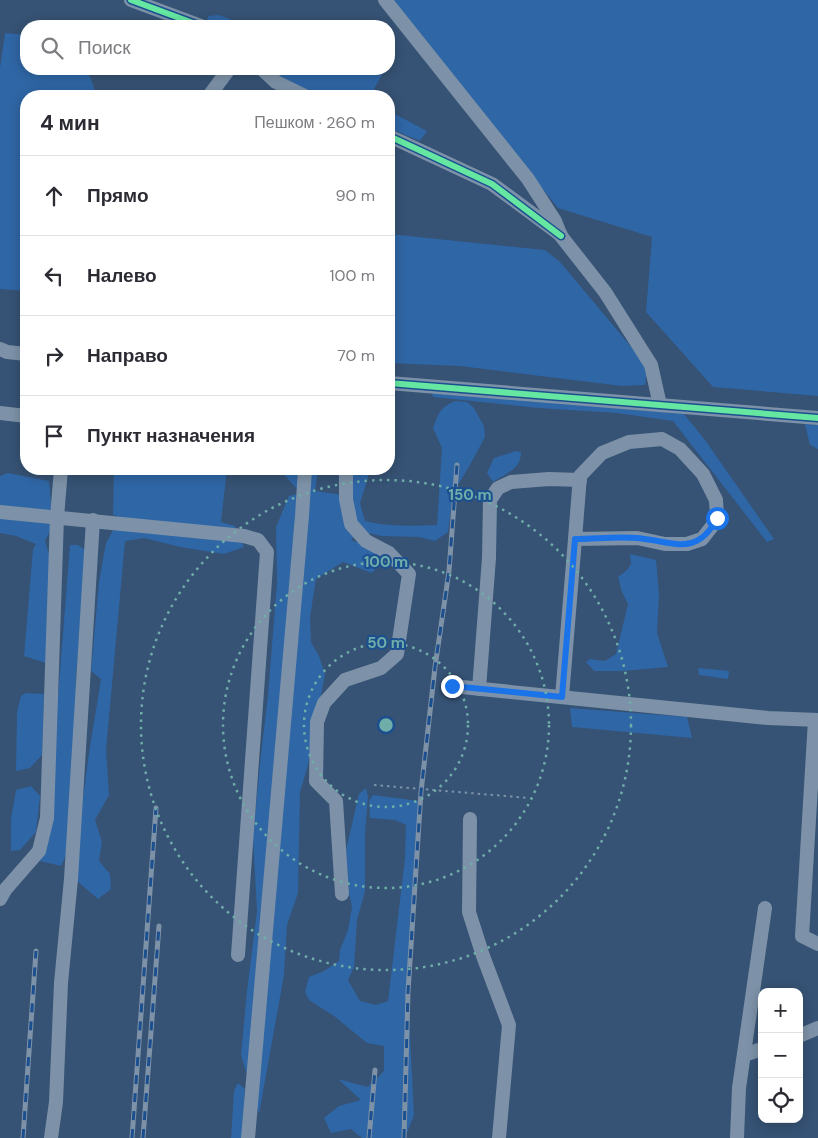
<!DOCTYPE html>
<html lang="ru">
<head>
<meta charset="utf-8">
<style>
  body { margin:0; font-family:"DM Sans",sans-serif; background:#f2f2f3; color:#2b2b33 }
  .controls { position:absolute; right:15px; bottom:15px; display:grid; overflow:hidden; border-radius:10px; box-shadow:0 2px 12px #0003 }
  .controls button { width:45px; height:45px; display:grid; place-items:center; padding:0; border:0; border-bottom:1px solid #e1e1e2; background:#fff; color:#2b2b33; font:25px sans-serif }
  .stop { position:absolute; width:15px; height:15px; margin:-11px; border:4px solid #1a73e8; border-radius:50%; background:#fff }
  .stop.end { background:#1a73e8; border-color:#fff; box-shadow:0 1px 5px #0008 }
  .list { margin:0; padding:0; list-style:none }
  h2 { display:flex; justify-content:space-between; align-items:center; height:65px; margin:0; padding:0 20px; font-size:21px }
  h2 small { font-size:16px; font-weight:400; color:#7c7c81 }
  .list li { display:grid; grid-template-columns:32px 1fr auto; gap:15px; align-items:center; box-sizing:border-box; height:80px; padding:0 20px; border-top:1px solid #e1e1e2 }
  .list b { display:block; font-size:19px; white-space:nowrap }
  .list em { font-size:16px; font-style:normal; color:#7c7c81 }
  .icon { flex:none; width:28px; height:28px; fill:none; stroke:currentColor; stroke-width:2; stroke-linecap:round; stroke-linejoin:round }
  .map { position:relative; flex:none; width:818px; height:1138px; overflow:hidden }
  .search { position:absolute; background:#fff; box-shadow:0 2px 12px #0003; left:20px; top:20px; width:375px; height:55px; display:flex; align-items:center; gap:12px; box-sizing:border-box; padding:0 18px; border-radius:20px; color:#7c7c81; font-size:19px }
  .panel { position:absolute; background:#fff; box-shadow:0 2px 12px #0003; left:20px; top:90px; width:375px; height:385px; border-radius:20px }
  .map>svg:first-child { display:block }
  .green { fill:#2f66a5 }
  .lines { fill:none; stroke-linecap:round; stroke-linejoin:round }
  .path { stroke:#7d92a8; stroke-width:2; stroke-dasharray:2.5 4; stroke-linecap:butt }
  .minor { stroke:#7d92a8; stroke-width:14 }
  .rail-casing { stroke:#7e92a7; stroke-width:5 }
  .rail { stroke:#1b4f8f; stroke-width:3; stroke-dasharray:9; stroke-linecap:butt }
  .cycleway-casing { stroke:#1b4f8f; stroke-width:9 }
  .cycleway { stroke:#66e7a1; stroke-width:6 }
  .route { stroke:#1a73e8; stroke-width:6 }
  .ring { fill:none; stroke:#6fada8; stroke-width:2.5; stroke-dasharray:2.5 5 }
  .centre { fill:#6fada8; stroke:#1b4f8f; stroke-width:2.5 }
  .ring-label { font-size:15px; text-anchor:middle; font-weight:bold; fill:#6fada8; stroke:#1b4f8f; stroke-width:4; stroke-linejoin:round; paint-order:stroke }
</style>
</head>
<body>
<div class="map">
<svg width="818" height="1138" viewBox="0 0 818 1138">
  <rect width="100%" height="100%" fill="#365274"/>
  <g class="green">
    <polygon points="391,0 818,0 818,396 713,387 646,312 652,237 558,208"/>
    <polygon points="219,15 247,26 203,26 209,16"/>
    <polygon points="5,33 26,35 26,69 87,69 97,96 26,96 26,291 0,289 0,68"/>
    <polygon points="269,69 385,69 373,91 380,96 314,96 278,78"/>
    <polygon points="389,111 427,131 420,141 389,128"/>
    <polygon points="389,234 545,250 560,262 638,355 647,371 645,385 622,386 460,366 389,363"/>
    <polygon points="435,390 680,409 705,440 774,539 767,542 673,421 617,413 538,408 434,397 432,395"/>
    <path d="M455,401l12,1 7,6 10,18 1,11 -15,28 -17,28 -5,39 -13,9 -16,-4 -37,-1 -23,-5 -8,9 5,2 18,-3 7,24 -9,10 -29,-11 -27,17 -6,38 1,25 8,14 6,18 -17,91 -8,27 -2,101 -11,32 -3,50 -25,139 -18,-59 6,-64 10,-80 -4,-74 7,-73 8,-69 9,-112 -1,-56 13,-31 14,-3 -5,-3 -19,-21h39l-3,22 28,4 7,-26h18v9l-8,25 5,18c24,6 48,5 72,4l5,-77 -9,-20c6,-15 6,-20 22,-27z"/>
    <polygon points="805,424 818,425 818,449 810,445"/>
    <path d="M516,451l5,1c0,18 -15,21 -28,30l-6,-9 7,-15z"/>
    <polygon points="114,469 227,469 221,522 235,526 244,547 224,554 180,547 144,538 125,541 106,750 109,795 95,820 102,842 99,861 110,874 111,889 98,899 77,881 80,820 89,753 101,679 91,671 99,582 106,543 112,532 117,516 113,515"/>
    <polygon points="8,473 49,481 53,525 45,541 52,564 46,663 24,656 33,549 36,544 16,536 0,533 0,476"/>
    <polygon points="70,545 78,545 91,554 80,629 76,676 75,732 68,851 61,866 40,861 46,848"/>
    <polygon points="630,554 656,560 659,594 657,633 668,667 623,671 594,671 586,662 590,659 605,661 616,654 628,604 622,592 618,577 627,570 631,564"/>
    <polygon points="698,668 729,671 728,679 699,675"/>
    <polygon points="26,693 44,694 42,755 30,768 16,771 17,712 21,696"/>
    <polygon points="570,708 687,717 692,738 572,727"/>
    <polygon points="31,786 40,796 36,832 20,850 11,851 11,819 16,790"/>
    <polygon points="366,788 368,797 365,833 365,891 357,920 354,967 348,980 360,1001 376,1005 388,1001 405,858 406,825 395,820 370,818 369,801 373,795 420,801 408,996 414,1115 405,1138 362,1138 351,1129 331,1133 324,1118 339,1106 361,1100 338,1079 368,1087 384,1071 384,1046 367,1043 334,1016 309,1000 305,992 309,977 324,971 339,961 340,950 348,930 352,907 349,893 346,850 359,794"/>
    <polygon points="238,1083 245,1089 242,1138 231,1138 234,1091"/>
  </g>
  <g class="lines">
    <polyline class="path" points="374,785 529,798"/>
    <g class="minor">
      <polyline points="131,0 201,26"/>
      <polyline points="385,0 528,179 555,221 561,236 605,292 651,365 660,405"/>
      <polyline points="262,69 276,82 305,96"/>
      <polyline points="209,96 229,69"/>
      <polyline points="389,136 492,184 561,235"/>
      <polyline points="0,349 7,352 26,354"/>
      <polyline points="389,383 818,418"/>
      <polyline points="0,413 26,416"/>
      <polyline points="0,512 244,536 258,540 267,552 238,955"/>
      <polyline points="452,686 768,718 818,720"/>
      <polyline points="479,689 489,558 490,500 498,488 511,482 549,479 580,480"/>
      <polyline points="562,697 575,539 580,476 602,453 629,442 662,439 680,449 703,474 716,500 717,518 713,525 702,539 687,544 665,544 637,538 575,539"/>
      <polyline points="815,720 802,936 818,944"/>
      <polyline points="470,819 469,912 483,956 509,1025 499,1138"/>
      <polyline points="342,894 336,801 316,781 317,722 324,703 345,680 381,668 397,654 409,574 389,553 366,541 351,524 346,499 346,469"/>
      <polyline points="0,899 5,890 39,851 47,818 57,517 61,469"/>
      <polyline points="799,1036 818,1028"/>
      <polyline points="744,1055 762,1049"/>
      <polyline points="51,1138 56,1102 61,983 71,879 93,520"/>
      <polyline points="248,1138 302,516 305,469"/>
      <polyline points="737,1138 739,1088 765,908"/>
    </g>
    <g class="rail-casing">
      <g id="rail">
        <polyline points="23,1138 36,951"/>
        <polyline points="132,1138 156,808"/>
        <polyline points="143,1138 159,926"/>
        <polyline points="369,1138 375,1070"/>
        <polyline points="404,1138 408,992 421,792 435,667 449,571 457,465"/>
      </g>
    </g>
    <use href="#rail" class="rail"/>
    <g class="cycleway-casing">
      <g id="cycleway">
        <polyline points="131,0 201,26"/>
        <polyline points="389,136 492,184 561,236"/>
        <polyline points="389,383 818,418"/>
      </g>
    </g>
    <use href="#cycleway" class="cycleway"/>
  </g>
  <g class="lines">
    <path class="route" d="M452,686l110,11 13,-158c20,0 42,-3 62,-1 35,3 60,20 80,-20"/>
  </g>
  <g class="ring">
    <circle cx="386" cy="725" r="82"/>
    <circle cx="386" cy="725" r="163"/>
    <circle cx="386" cy="725" r="245"/>
  </g>
  <circle cx="386" cy="725" r="8" class="centre"/>
  <g class="ring-label">
    <text x="470" y="500">150 m</text>
    <text x="386" y="567">100 m</text>
    <text x="386" y="648">50 m</text>
  </g>
</svg>
<div class="controls">
<button>+</button>
<button>−</button>
<button><svg class="icon" aria-label="locate" viewBox="0 0 24 24"><circle cx="12" cy="12" r="6"/><path d="M12 2v4M12 18v4M2 12h4M18 12h4"/></svg></button>
</div>
<div class="stop" style="left:717px;top:518px"></div>
<div class="stop end" style="left:452px;top:686px"></div>
<div class="search"><svg class="icon" aria-label="search" viewBox="0 0 24 24"><circle cx="10" cy="10" r="6"/><path d="M15 15l6 6"/></svg>Поиск</div>
<section class="panel">
<h2>4 мин<small>Пешком · 260 m</small></h2>
<ul class="list">
<li><svg class="icon" aria-label="ahead" viewBox="0 0 24 24"><path d="M12 20V5M6 11l6-6 6 6"/></svg><div><b>Прямо</b></div><em>90 m</em></li>
<li><svg class="icon" aria-label="left" viewBox="0 0 24 24"><path d="M17 20v-9H6M10 6l-5 5 5 5"/></svg><div><b>Налево</b></div><em>100 m</em></li>
<li><svg class="icon" aria-label="right" viewBox="0 0 24 24"><path d="M7 20v-9h11M14 6l5 5-5 5"/></svg><div><b>Направо</b></div><em>70 m</em></li>
<li><svg class="icon" aria-label="arrive" viewBox="0 0 24 24"><path d="M6 21V4h12l-3 4 3 4H6"/></svg><div><b>Пункт назначения</b></div></li>
</ul>
</section>
</div>
</body>
</html>
